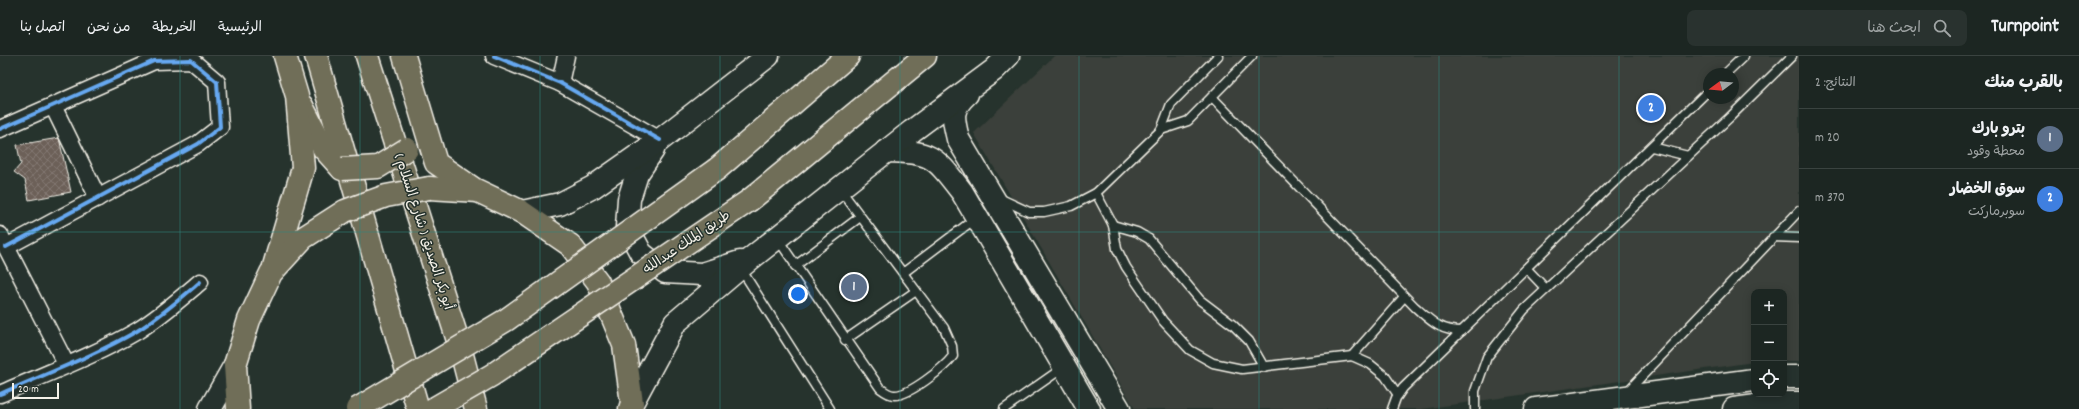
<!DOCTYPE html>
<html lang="ar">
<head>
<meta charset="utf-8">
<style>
  body { margin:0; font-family:Dekko,"Playpen Sans Arabic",sans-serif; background:#29322f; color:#f1f3f6; direction:rtl }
  .controls { position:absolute; right:12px; bottom:12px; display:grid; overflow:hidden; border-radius:8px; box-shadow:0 2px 10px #0003 }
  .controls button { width:36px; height:36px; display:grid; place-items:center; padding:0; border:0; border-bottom:1px solid #3a4340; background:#1c2622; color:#f1f3f6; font:20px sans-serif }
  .compass { position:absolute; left:1703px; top:12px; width:36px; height:36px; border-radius:50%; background:#1c2622; box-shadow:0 2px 10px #0003; rotate:254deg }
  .scale { position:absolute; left:12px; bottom:10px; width:47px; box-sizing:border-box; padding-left:4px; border:2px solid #f4f1e8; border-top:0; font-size:11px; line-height:14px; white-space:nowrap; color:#f4f1e8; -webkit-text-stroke:3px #26332d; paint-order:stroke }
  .you { position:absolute; left:798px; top:238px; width:14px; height:14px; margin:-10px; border:3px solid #fff; border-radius:50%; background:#1a73e8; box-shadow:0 0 0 6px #1a73e833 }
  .badge { display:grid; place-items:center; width:26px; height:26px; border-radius:50%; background:#db2777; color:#fff; font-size:13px; font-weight:700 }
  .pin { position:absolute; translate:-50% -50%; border:2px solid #fff; box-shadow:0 1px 4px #0006 }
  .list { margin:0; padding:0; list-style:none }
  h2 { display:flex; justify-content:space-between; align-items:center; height:52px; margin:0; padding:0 16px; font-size:17px }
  h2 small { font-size:13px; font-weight:400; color:#a0a5a5 }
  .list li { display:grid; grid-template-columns:26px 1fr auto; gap:12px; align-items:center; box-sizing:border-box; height:60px; padding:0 16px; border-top:1px solid #3a4340 }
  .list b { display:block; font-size:15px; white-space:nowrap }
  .list p { margin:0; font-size:13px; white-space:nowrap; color:#a0a5a5 }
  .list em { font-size:13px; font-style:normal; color:#a0a5a5 }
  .icon { flex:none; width:22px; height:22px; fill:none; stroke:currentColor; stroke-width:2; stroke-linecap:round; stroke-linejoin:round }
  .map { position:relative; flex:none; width:1799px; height:353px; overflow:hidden; direction:ltr }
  header { display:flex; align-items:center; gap:24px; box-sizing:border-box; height:56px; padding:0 20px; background:#1c2622; border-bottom:1px solid #3a4340 }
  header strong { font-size:19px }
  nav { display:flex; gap:22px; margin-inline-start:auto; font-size:14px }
  .search { width:280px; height:36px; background:#29322f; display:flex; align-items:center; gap:10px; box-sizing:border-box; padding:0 14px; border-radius:8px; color:#a0a5a5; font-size:15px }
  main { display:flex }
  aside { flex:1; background:#1c2622 }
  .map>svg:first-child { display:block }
  .built { fill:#3b403a; fill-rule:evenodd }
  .building { fill:url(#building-cross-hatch); stroke:#f4f1e8 }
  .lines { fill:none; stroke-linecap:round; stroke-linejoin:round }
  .service-casing { stroke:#f4f1e8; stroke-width:11 }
  .minor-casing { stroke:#f4f1e8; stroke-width:19 }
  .secondary-casing { stroke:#f4f1e8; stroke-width:25 }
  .primary-casing { stroke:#f4f1e8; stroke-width:25 }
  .motorway-casing { stroke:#f4f1e8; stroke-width:25 }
  .service { stroke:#26332d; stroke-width:8 }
  .minor { stroke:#26332d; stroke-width:16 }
  .secondary { stroke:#26332d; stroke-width:22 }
  .primary { stroke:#706e59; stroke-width:22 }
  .motorway { stroke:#706e59; stroke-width:22 }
  .primary-bridge-casing { stroke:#f4f1e8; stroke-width:25; stroke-linecap:butt }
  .motorway-bridge-casing { stroke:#f4f1e8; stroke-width:25; stroke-linecap:butt }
  .primary-bridge { stroke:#706e59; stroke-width:22 }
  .motorway-bridge { stroke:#706e59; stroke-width:22 }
  .cycleway-casing { stroke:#26332d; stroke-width:6 }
  .cycleway { stroke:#66a8f1; stroke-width:4 }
  .grid { fill:none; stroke:#318880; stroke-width:1; stroke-opacity:0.55 }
  .labels { text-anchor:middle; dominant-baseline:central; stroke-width:3; stroke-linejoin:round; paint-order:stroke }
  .street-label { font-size:14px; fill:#f4f1e8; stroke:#26332d }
</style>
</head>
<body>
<header>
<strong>Turnpoint</strong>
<div class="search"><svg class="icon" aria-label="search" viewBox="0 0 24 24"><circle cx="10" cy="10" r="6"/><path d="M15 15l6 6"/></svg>ابحث هنا</div>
<nav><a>الرئيسية</a><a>الخريطة</a><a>من نحن</a><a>اتصل بنا</a></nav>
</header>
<main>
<aside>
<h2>بالقرب منك<small>النتائج: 2</small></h2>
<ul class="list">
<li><span class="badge" style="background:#5c6f8a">1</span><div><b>بترو بارك</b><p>محطة وقود</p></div><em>20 m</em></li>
<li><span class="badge" style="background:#3f7fe0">2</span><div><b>سوق الخضار</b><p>سوبرماركت</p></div><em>370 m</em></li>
</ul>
</aside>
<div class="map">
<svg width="1799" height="353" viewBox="0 0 1799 353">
  <defs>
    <pattern id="building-cross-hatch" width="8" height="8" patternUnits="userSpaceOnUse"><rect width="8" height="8" fill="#6c6059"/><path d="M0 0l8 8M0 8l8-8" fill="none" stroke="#827771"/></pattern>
  </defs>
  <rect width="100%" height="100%" fill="#26332d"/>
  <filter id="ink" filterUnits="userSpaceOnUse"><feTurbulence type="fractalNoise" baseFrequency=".025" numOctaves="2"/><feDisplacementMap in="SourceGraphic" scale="8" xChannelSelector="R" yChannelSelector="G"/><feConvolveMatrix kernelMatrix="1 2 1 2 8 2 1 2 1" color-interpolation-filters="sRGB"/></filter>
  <g filter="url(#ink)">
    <path class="built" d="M1054,0h745v305h-15v-69h-30v70l-332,47h-287l-161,-276zM1709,18h24v24h-24z"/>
    <polygon class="building" points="59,82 71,136 29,144 25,124 14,116 21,108 17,89"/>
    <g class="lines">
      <g class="service-casing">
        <g id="service">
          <polyline points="1725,18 1744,0"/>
          <path d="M1212,41l203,210c16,14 25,24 47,24"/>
          <polyline points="1161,74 1188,65 1252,0"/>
          <polyline points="1652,91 1688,100"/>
          <polyline points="1096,137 1113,169 1117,193 1126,211 1163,265 1190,294 1213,307 1242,313 1352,300 1370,308 1385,320 1398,339"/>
          <polyline points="1001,143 1029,156 1044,156 1071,150 1096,137 1161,74 1171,48 1218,0"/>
          <polyline points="1113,169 1137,176 1149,183 1200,244 1233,269 1249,285 1264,311"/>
          <polyline points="1773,181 1799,182"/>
          <path d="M777,182l103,150c4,3 9,7 14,7 15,1 50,-27 59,-39l-1,-10 -8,-18 -104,-139"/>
          <polyline points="795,210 860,161"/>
          <polyline points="741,213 830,353"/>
          <polyline points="1527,213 1546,233"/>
          <polyline points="903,217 976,162"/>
          <polyline points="845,284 916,235"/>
          <polyline points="1352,300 1404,241"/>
          <polyline points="1626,337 1799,155"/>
          <polyline points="1004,353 1064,311"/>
          <polyline points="1392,353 1396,342 1403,332 1709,34"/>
          <polyline points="1475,353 1475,335 1487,301 1524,254 1730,61 1792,0"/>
        </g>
      </g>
      <g class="minor-casing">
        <g id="minor">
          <polyline points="494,0 560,27 660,84"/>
          <polyline points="560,27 566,0"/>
          <polyline points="53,50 98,142"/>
          <polyline points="0,73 154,5 191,4 217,26 220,71 198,88 6,191"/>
          <polyline points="0,179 66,308"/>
          <path d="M0,338c45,-20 94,-38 137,-63 23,-14 43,-32 63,-49"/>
        </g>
      </g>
      <g class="secondary-casing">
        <g id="secondary">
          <path d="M967,38c-17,16 -14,23 -9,45l161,270"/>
          <polyline points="653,94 637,118 629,143 627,171 641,197 665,216 702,218 740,206"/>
          <path d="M886,95c47,1 48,5 76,41l127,217"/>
          <polyline points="522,156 560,148 593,131 660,84 768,0"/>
          <polyline points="1784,321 1799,321"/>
          <polyline points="632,347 675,267 749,204 912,75 994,14 1008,0"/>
          <polyline points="210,353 235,309"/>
          <polyline points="1536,353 1754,324"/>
          <polyline points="1734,353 1779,347 1799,347"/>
        </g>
      </g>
      <g class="primary-casing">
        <g id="primary">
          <polyline points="404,0 436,107 477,135"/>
          <polyline points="302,50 324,93 342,113"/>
          <polyline points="429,132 478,135 522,156 570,189 598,226 624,289 632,347 630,353"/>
          <polyline points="274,210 303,112 297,40 285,0"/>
          <polyline points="238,353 235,309 249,264 271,217 303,182 345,155"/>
        </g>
      </g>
      <g class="motorway-casing">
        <g id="motorway">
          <polyline points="316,0 418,353"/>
          <polyline points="367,0 460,291 476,353"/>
          <polyline points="717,113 848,0"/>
          <polyline points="750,144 925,0"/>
        </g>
      </g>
      <use href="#service" class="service"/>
      <use href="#minor" class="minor"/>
      <use href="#secondary" class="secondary"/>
      <use href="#primary" class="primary"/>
      <use href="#motorway" class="motorway"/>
      <g class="primary-bridge-casing">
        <g id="primary-bridge">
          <polyline points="342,113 378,111 407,93"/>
          <polyline points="345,155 386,140 429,132"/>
        </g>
      </g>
      <g class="motorway-bridge-casing">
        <g id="motorway-bridge">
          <polyline points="357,353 506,264 717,113"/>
          <polyline points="433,353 492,319 750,144"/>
        </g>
      </g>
      <use href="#primary-bridge" class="primary-bridge"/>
      <use href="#motorway-bridge" class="motorway-bridge"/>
      <g class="cycleway-casing">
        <g id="cycleway">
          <polyline points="494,0 560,27 660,84"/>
          <polyline points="0,73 154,5 191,4 217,26 220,71 198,88 6,191"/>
          <path d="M0,338c45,-20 94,-38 137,-63 23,-14 43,-32 63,-49"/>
        </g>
      </g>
      <use href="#cycleway" class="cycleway"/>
    </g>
  </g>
  <path class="grid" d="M180,0v353M360,0v353M540,0v353M720,0v353M900,0v353M1079,0v353M1259,0v353M1439,0v353M1619,0v353M0,176h1799"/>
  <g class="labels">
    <g class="street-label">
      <text transform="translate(423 176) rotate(72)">( شارع السلام ) أبو بكر الصديق</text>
      <text transform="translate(687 187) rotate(-34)">طريق الملك عبدالله</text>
    </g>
  </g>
</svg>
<div class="controls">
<button>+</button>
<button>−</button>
<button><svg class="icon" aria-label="locate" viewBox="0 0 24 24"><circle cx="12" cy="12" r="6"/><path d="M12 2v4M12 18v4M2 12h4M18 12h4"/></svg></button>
</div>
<svg class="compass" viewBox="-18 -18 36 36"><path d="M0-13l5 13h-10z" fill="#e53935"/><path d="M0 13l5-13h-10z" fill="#a0a5a5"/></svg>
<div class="scale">20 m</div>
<div class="you"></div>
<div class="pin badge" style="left:854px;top:231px;background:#5c6f8a">1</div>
<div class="pin badge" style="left:1651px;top:52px;background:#3f7fe0">2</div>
</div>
</main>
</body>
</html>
